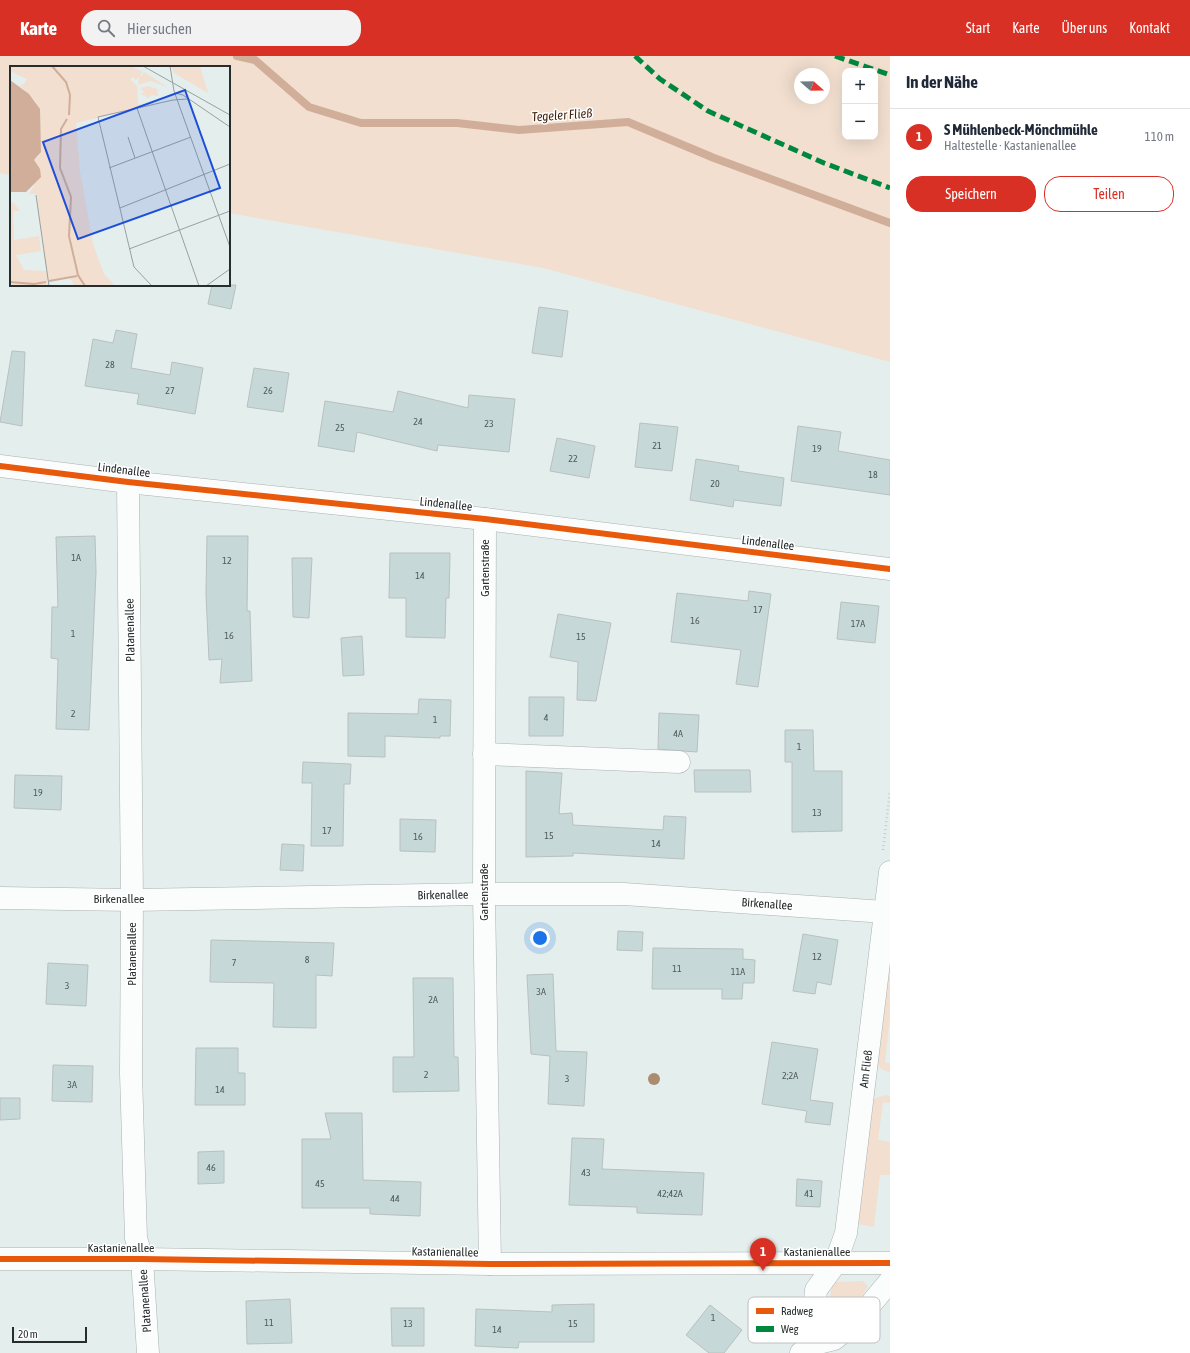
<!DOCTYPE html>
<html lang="de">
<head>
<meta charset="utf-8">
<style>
  body { margin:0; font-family:"Asap Condensed",sans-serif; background:#f2f2f3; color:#1f2937 }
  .controls { position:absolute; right:12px; top:12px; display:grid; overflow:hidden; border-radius:8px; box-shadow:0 4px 16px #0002 }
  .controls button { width:36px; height:36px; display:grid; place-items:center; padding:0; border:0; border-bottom:1px solid #e0e1e3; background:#fff; color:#1f2937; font:20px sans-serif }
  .compass { position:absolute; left:794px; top:12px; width:36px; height:36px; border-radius:50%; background:#fff; box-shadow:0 4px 16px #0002; rotate:110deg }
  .scale { position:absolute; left:12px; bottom:10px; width:75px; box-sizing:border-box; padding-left:4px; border:2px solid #272d2d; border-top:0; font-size:11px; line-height:14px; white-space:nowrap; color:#272d2d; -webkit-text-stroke:3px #fff; paint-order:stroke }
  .you { position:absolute; left:540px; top:882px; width:14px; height:14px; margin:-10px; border:3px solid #fff; border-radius:50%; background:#1a73e8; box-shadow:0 0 0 6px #1a73e833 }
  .badge { display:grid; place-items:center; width:26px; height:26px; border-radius:50%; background:#d93025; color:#fff; font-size:13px; font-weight:700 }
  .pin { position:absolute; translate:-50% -33px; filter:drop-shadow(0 1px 2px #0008) }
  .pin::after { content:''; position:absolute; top:21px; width:14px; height:12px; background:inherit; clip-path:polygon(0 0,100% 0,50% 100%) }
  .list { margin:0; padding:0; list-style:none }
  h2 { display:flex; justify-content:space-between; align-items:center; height:52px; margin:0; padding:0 16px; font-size:17px }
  h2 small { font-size:13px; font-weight:400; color:#747a83 }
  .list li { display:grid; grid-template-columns:26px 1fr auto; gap:12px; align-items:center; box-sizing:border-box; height:56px; padding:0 16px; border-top:1px solid #e0e1e3 }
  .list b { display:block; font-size:15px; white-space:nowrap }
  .list p { margin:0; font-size:13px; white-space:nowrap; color:#747a83 }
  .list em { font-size:13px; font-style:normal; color:#747a83 }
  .actions { display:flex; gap:8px; padding:12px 16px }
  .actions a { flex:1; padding:9px 0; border:1px solid #d93025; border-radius:16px; text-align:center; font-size:14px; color:#d93025 }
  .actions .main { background:#d93025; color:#fff }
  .icon { flex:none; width:22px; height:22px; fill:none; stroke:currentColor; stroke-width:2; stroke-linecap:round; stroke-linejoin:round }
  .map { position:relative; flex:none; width:890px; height:1297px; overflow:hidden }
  header { display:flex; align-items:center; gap:24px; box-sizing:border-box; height:56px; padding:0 20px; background:#d93025; color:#fff }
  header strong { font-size:19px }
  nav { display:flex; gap:22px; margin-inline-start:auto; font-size:14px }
  .search { width:280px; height:36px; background:#f2f2f3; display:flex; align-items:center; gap:10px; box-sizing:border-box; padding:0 14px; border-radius:16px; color:#747a83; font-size:15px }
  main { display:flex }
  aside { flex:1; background:#fff }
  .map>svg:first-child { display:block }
  .green { fill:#f2dfd0; fill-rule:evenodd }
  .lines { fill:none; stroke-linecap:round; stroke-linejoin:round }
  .stream { stroke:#d1ae99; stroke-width:8 }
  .building { fill:#c6d9d8; stroke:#b9c0bf }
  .minor-casing { stroke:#abb2b1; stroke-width:23 }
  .path { stroke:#c8cbca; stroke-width:2.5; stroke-dasharray:1 3; stroke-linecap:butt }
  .minor { stroke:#fbfcfc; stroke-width:22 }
  .quiet { stroke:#00873e; stroke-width:5; stroke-dasharray:10 5; stroke-linecap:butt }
  .cycleway-casing { stroke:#fff; stroke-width:8 }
  .cycleway { stroke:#e8590c; stroke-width:6 }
  .tree { fill:#ab8c6f }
  .labels { text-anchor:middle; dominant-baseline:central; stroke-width:3; stroke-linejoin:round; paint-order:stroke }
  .number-label { font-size:10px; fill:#505959 }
  .street-label { font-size:12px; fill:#272d2d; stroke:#fff }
  .water-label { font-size:13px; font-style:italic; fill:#421f06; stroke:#fff }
  .inset-river { fill:none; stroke:#d1ae99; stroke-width:2 }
  .inset-road { fill:none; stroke:#98a1a0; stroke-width:1 }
  .view { fill:#1d4ed8; fill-opacity:0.15; stroke:#1d4ed8; stroke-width:2 }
  .inset-edge { fill:none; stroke:#272d2d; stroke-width:2 }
  .key { fill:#fff; stroke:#bec0c0; stroke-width:1 }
  .key-label { font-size:11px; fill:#272d2d }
</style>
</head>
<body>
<header>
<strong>Karte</strong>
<div class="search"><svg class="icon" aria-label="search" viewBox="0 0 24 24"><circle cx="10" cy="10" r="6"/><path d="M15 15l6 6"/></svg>Hier suchen</div>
<nav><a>Start</a><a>Karte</a><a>Über uns</a><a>Kontakt</a></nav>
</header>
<main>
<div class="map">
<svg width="890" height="1297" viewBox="0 0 890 1297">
  <rect width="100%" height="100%" fill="#e4eeec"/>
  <g class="green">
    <path d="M0,0h890v306l-347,-94 -314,-55v-146h-218v108l-11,-2zM845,15h30v66h-30zM800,18h24v24h-24z"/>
    <polygon points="890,882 890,960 885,1007 890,1007 890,1017 882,1013 876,1008"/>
    <polygon points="885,1039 890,1040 890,1047 883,1046 878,1084 890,1086 890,1119 880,1119 874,1171 858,1168 873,1043"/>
    <path d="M863,1225l5,5c-9,15 -15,25 -34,21l-4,-7 2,-16 3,-2z"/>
  </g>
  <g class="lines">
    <polyline class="stream" points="237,0 255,4 309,51 361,67 457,67 519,74 628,66 714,102 890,167"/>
  </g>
  <g class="building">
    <polygon points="212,229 236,229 231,253 208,248"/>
    <polygon points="539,251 568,255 562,301 532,297"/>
    <polygon points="116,274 137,278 131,312 170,319 172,306 203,312 195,358 137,348 139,338 85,330 93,283 113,287"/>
    <polygon points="12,295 25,296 22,370 0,366"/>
    <polygon points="254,312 289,317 283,356 247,351"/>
    <polygon points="398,335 468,352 469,339 515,343 509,396 438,389 437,395 357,376 354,396 318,390 325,345 393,356"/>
    <polygon points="640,367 678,371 672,415 635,411"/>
    <polygon points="798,370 841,376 838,395 890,404 890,439 791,425"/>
    <polygon points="557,382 595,390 589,422 550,415"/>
    <polygon points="696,403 739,410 738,415 784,422 781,450 734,444 733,451 690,444"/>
    <polygon points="95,480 96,516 89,674 56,673 58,603 51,602 52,551 58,551 56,481"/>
    <polygon points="207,480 248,480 247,555 250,555 252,625 220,627 222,603 209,604 206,538"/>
    <polygon points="390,497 450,497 449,542 446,542 445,582 406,581 406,542 389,542"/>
    <polygon points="292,502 312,502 309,562 293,561"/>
    <polygon points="749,535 771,538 758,631 736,628 741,594 671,586 677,537 748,545"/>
    <polygon points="841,546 879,550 875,587 837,583"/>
    <polygon points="558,558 611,567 596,645 577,644 578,606 550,601"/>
    <polygon points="362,580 364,619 343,620 341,582"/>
    <polygon points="529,641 564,641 563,680 529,680"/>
    <polygon points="419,643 451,644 450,680 440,680 440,682 385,680 385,701 348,700 348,657 418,658"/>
    <polygon points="659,657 699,659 697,696 658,693"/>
    <polygon points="785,674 813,674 814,715 842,715 842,775 792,776 792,706 785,706"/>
    <polygon points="303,706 351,708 350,728 344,728 343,790 311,790 312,727 302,727"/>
    <polygon points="694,714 750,714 751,736 695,736"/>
    <polygon points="526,715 562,717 559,758 572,757 573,769 663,774 664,760 686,761 684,803 573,797 573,800 526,801"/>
    <polygon points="15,719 62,720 61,754 14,752"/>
    <polygon points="400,763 436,764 435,796 400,795"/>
    <polygon points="282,788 304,789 303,815 280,814"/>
    <polygon points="618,875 643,876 642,895 617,894"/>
    <polygon points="803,878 838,884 831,929 817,926 815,938 793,935"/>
    <polygon points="211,884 334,887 332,920 316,919 316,972 273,971 274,927 210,926"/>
    <polygon points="653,892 743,893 743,903 755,904 754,927 743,927 742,943 722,943 722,933 652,933"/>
    <polygon points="48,907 88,909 86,950 46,948"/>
    <polygon points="553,918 556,995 587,996 584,1050 548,1048 550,1000 531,998 527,919"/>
    <polygon points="413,922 453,922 454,1001 458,1001 459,1035 393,1036 393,1001 414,1001"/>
    <polygon points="772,986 818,993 810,1044 833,1047 830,1069 805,1066 807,1055 762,1048"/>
    <polygon points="196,992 238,992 238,1017 245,1017 245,1049 195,1049"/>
    <polygon points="53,1009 93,1010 92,1046 52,1045"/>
    <polygon points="0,1042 20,1042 20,1063 0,1064"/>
    <polygon points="325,1057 362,1057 363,1124 421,1126 420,1160 370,1158 370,1152 302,1152 302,1083 331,1083"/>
    <polygon points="572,1082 604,1083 602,1113 704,1117 702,1159 637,1157 637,1151 569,1149"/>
    <polygon points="224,1095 224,1127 198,1128 198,1096"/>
    <polygon points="797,1123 822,1125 820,1151 796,1150"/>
    <polygon points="290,1243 292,1287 247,1288 246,1245"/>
    <polygon points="594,1248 594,1286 519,1286 518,1292 475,1290 476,1253 552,1256 552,1249"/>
    <polygon points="710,1249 742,1274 724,1297 709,1297 686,1279"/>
    <polygon points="391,1252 424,1252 424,1290 392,1290"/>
  </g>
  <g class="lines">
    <g class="minor-casing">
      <g id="minor">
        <polyline points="0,410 128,426 485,463 890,513"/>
        <polyline points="128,426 132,844 131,1018 136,1182 142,1203 148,1297"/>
        <polyline points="485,463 484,838 490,1208"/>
        <polyline points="484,698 679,706"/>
        <polyline points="0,842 132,844 484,838 624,838 885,856"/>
        <polyline points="0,1203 142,1203 490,1208 890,1207"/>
        <polyline points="811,1289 816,1234 835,1208 846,1177 890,816"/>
        <polyline points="801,1297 811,1289 834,1283 855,1267 890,1225"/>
      </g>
    </g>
    <polyline class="path" points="883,794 890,735"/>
    <use href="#minor" class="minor"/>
    <g class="quiet">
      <polyline points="635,0 660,23 708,55 824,107 890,132"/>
      <polyline points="835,0 890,19"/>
    </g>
    <g class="cycleway-casing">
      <g id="cycleway">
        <polyline points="0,410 128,426 485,463 890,513"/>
        <polyline points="0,1203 142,1203 490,1208 890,1207"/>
      </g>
    </g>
    <use href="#cycleway" class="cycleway"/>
  </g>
  <circle class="tree" cx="654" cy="1023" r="6"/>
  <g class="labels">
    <g class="number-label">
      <text x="110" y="308">28</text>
      <text x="170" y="334">27</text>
      <text x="268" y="334">26</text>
      <text x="418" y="365">24</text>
      <text x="489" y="367">23</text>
      <text x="340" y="371">25</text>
      <text x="657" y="389">21</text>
      <text x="817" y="392">19</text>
      <text x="573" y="402">22</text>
      <text x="873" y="418">18</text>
      <text x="715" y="427">20</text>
      <text x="76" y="501">1A</text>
      <text x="227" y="504">12</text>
      <text x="420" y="519">14</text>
      <text x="758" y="553">17</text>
      <text x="695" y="564">16</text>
      <text x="858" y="567">17A</text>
      <text x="73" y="577">1</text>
      <text x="229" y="579">16</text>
      <text x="581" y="580">15</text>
      <text x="73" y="657">2</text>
      <text x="546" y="661">4</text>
      <text x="435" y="663">1</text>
      <text x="678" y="677">4A</text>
      <text x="799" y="690">1</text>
      <text x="38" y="736">19</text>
      <text x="817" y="756">13</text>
      <text x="327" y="774">17</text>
      <text x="549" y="779">15</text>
      <text x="418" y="780">16</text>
      <text x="656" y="787">14</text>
      <text x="817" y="900">12</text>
      <text x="307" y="903">8</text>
      <text x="234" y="906">7</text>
      <text x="677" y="912">11</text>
      <text x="738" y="915">11A</text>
      <text x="67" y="929">3</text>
      <text x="541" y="935">3A</text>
      <text x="433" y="943">2A</text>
      <text x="426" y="1018">2</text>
      <text x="790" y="1019">2;2A</text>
      <text x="567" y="1022">3</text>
      <text x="72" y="1028">3A</text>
      <text x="220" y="1033">14</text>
      <text x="211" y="1111">46</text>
      <text x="586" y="1116">43</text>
      <text x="320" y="1127">45</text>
      <text x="670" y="1137">42;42A</text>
      <text x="809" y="1137">41</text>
      <text x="395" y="1142">44</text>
      <text x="713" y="1261">1</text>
      <text x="269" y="1266">11</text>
      <text x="408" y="1267">13</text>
      <text x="573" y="1267">15</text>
      <text x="497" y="1273">14</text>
    </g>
    <g class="street-label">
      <text transform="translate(124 414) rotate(7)">Lindenallee</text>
      <text transform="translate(446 448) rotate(6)">Lindenallee</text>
      <text transform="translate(768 487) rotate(7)">Lindenallee</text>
      <text transform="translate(485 512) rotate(-90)">Gartenstraße</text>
      <text transform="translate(130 574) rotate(-91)">Platanenallee</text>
      <text transform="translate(484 836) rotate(-90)">Gartenstraße</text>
      <text transform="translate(443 839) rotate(-1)">Birkenallee</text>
      <text x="119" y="843">Birkenallee</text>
      <text transform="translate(767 848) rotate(4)">Birkenallee</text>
      <text transform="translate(132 898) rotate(-90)">Platanenallee</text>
      <text transform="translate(866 1013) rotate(-83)">Am Fließ</text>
      <text x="121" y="1192">Kastanienallee</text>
      <text transform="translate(445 1196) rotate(1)">Kastanienallee</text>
      <text x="817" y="1196">Kastanienallee</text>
      <text transform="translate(145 1245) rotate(-94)">Platanenallee</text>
    </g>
    <g class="water-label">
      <text transform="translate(562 59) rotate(-4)">Tegeler Fließ</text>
    </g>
  </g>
  <g transform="translate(10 10)">
    <rect width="220" height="220" fill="#e4eeec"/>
    <path d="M0,0h121l12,6 -7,8 -3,-3 -3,2 7,7 1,17 3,2 12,-3v-2v4l-77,19 4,48 13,73 11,30 11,12h-40l-6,-9 -21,5 -2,-10 2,14h-38v-84l4,1 6,8h-7l1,29 25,-4 2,15 -25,4 8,15 22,1 -9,-77h-8l5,-9 -2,-1 6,-3 2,-12 -6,-5v-4l5,-3 2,-10 -5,-45 -17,-17 5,-1 3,-5 -17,-8zM161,0h29l8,27 -34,-20zM134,6l23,15 -16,-6 -13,4 1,-10 3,1zM138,20l9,3 1,7 -7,-1 -2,3 -8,-4 3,-2 -4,-4z" fill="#f2dfd0"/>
    <path d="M0,14l19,14 11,15 1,43 -7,8 6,9 1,8 -15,15h-16z" fill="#d1ae99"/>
    <path class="inset-river" d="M42,0l14,16 4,13 -1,20M57,53l-6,10 -1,39 11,29 -2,39 9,39 7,11M39,215l28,-5M0,216l24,2 12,-2"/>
    <path class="inset-road" d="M133,0l87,49M160,0l4,25 56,156M165,27l8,2 47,32M127,42l62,178M118,71l7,21M99,102l82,-31M26,129l13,91M110,142l110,-44M119,183l101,-38M142,220l-18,-19 -36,-150 75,-17 14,-1M196,220l24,-17"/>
    <path class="view" d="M175,24l35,98 -142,51 -35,-97z"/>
    <rect width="220" height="220" class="inset-edge"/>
  </g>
  <rect x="748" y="1241" width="132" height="46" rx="6" class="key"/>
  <rect x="756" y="1252" width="18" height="6" fill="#e8590c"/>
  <rect x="756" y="1270" width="18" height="6" fill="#00873e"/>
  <g class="key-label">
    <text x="781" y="1259">Radweg</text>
    <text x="781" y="1277">Weg</text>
  </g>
</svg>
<div class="controls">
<button>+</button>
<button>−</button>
</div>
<svg class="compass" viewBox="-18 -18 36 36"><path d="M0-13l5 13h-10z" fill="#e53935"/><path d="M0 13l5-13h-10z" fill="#747a83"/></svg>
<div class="scale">20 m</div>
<div class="you"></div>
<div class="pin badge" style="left:763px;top:1215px">1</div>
</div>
<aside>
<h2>In der Nähe<small></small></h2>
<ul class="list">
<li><span class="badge">1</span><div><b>S Mühlenbeck-Mönchmühle</b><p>Haltestelle · Kastanienallee</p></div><em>110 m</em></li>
</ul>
<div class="actions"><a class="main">Speichern</a><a>Teilen</a></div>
</aside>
</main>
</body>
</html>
